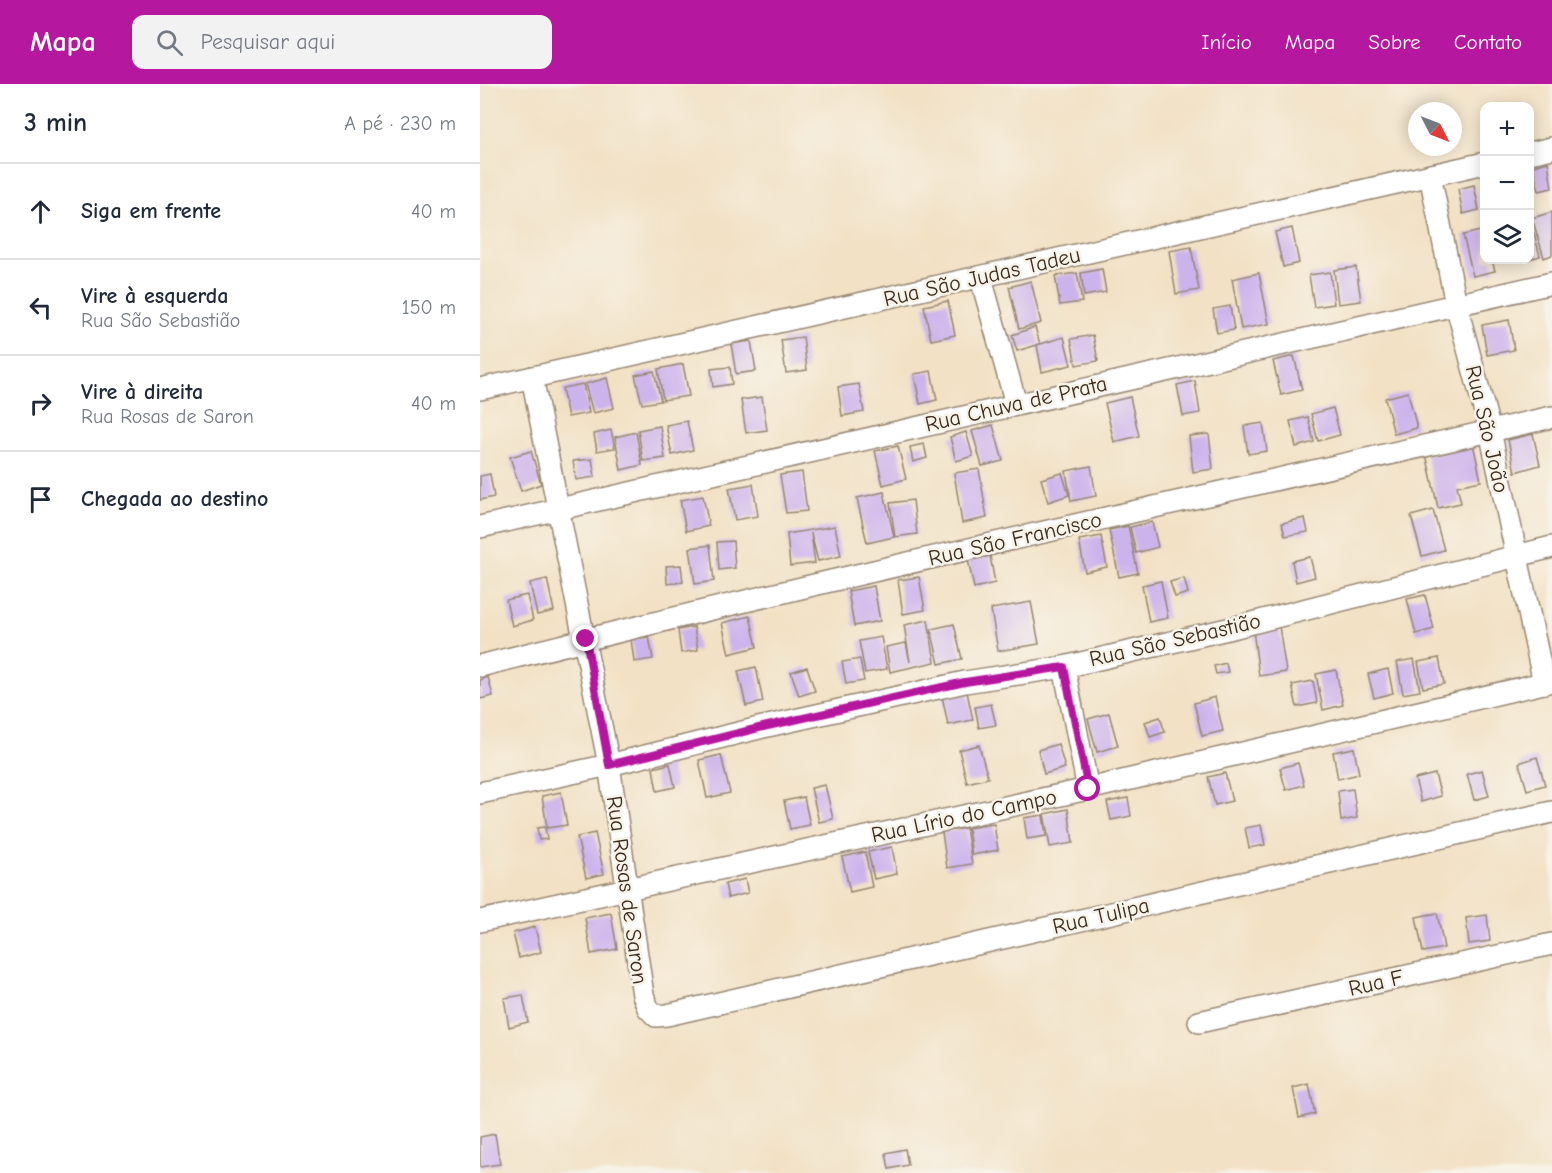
<!DOCTYPE html>
<html lang="pt">
<head>
<meta charset="utf-8">
<style>
  body { margin:0; font-family:"Comic Neue",sans-serif; background:#f2f2f3; color:#1f2937 }
  .controls { position:absolute; right:18px; top:18px; display:grid; overflow:hidden; border-radius:12px; box-shadow:0 3px 15px #0003 }
  .controls button { width:54px; height:54px; display:grid; place-items:center; padding:0; border:0; border-bottom:2px solid #e0e1e3; background:#fff; color:#1f2937; font:30px sans-serif }
  .compass { position:absolute; left:928px; top:18px; width:54px; height:54px; border-radius:50%; background:#fff; box-shadow:0 3px 15px #0003; rotate:132deg }
  .stop { position:absolute; width:18px; height:18px; margin:-14px; border:4px solid #b5179e; border-radius:50%; background:#fff }
  .stop.end { background:#b5179e; border-color:#fff; box-shadow:0 2px 6px #0008 }
  .list { margin:0; padding:0; list-style:none }
  h2 { display:flex; justify-content:space-between; align-items:center; height:78px; margin:0; padding:0 24px; font-size:26px }
  h2 small { font-size:20px; font-weight:400; color:#747a83 }
  .list li { display:grid; grid-template-columns:39px 1fr auto; gap:18px; align-items:center; box-sizing:border-box; height:96px; padding:0 24px; border-top:2px solid #e0e1e3 }
  .list b { display:block; font-size:22px; white-space:nowrap }
  .list p { margin:0; font-size:20px; white-space:nowrap; color:#747a83 }
  .list em { font-size:20px; font-style:normal; color:#747a83 }
  .icon { flex:none; width:33px; height:33px; fill:none; stroke:currentColor; stroke-width:2; stroke-linecap:round; stroke-linejoin:round }
  .map { position:relative; flex:none; width:1072px; height:1089px; overflow:hidden }
  header { display:flex; align-items:center; gap:36px; box-sizing:border-box; height:84px; padding:0 30px; background:#b5179e; color:#fff }
  header strong { font-size:28px }
  nav { display:flex; gap:33px; margin-inline-start:auto; font-size:21px }
  .search { width:420px; height:54px; background:#f2f2f3; display:flex; align-items:center; gap:15px; box-sizing:border-box; padding:0 21px; border-radius:12px; color:#747a83; font-size:22px }
  main { display:flex }
  aside { flex:1; background:#fff }
  .map>svg:first-child { display:block }
  .building { fill:#cdb3ec }
  .lines { fill:none; stroke-linecap:round; stroke-linejoin:round }
  .minor-casing { stroke:#968672; stroke-width:24 }
  .minor { stroke:#fff; stroke-width:21 }
  .route { stroke:#b5179e; stroke-width:8 }
  .labels { text-anchor:middle; dominant-baseline:central; stroke-width:5; stroke-linejoin:round; paint-order:stroke }
  .street-label { font-size:22px; fill:#3b2a1e; stroke:#f7f3e8 }
</style>
</head>
<body>
<header>
<strong>Mapa</strong>
<div class="search"><svg class="icon" aria-label="search" viewBox="0 0 24 24"><circle cx="10" cy="10" r="6"/><path d="M15 15l6 6"/></svg>Pesquisar aqui</div>
<nav><a>Início</a><a>Mapa</a><a>Sobre</a><a>Contato</a></nav>
</header>
<main>
<aside>
<h2>3 min<small>A pé · 230 m</small></h2>
<ul class="list">
<li><svg class="icon" aria-label="ahead" viewBox="0 0 24 24"><path d="M12 20V5M6 11l6-6 6 6"/></svg><div><b>Siga em frente</b></div><em>40 m</em></li>
<li><svg class="icon" aria-label="left" viewBox="0 0 24 24"><path d="M17 20v-9H6M10 6l-5 5 5 5"/></svg><div><b>Vire à esquerda</b><p>Rua São Sebastião</p></div><em>150 m</em></li>
<li><svg class="icon" aria-label="right" viewBox="0 0 24 24"><path d="M7 20v-9h11M14 6l5 5-5 5"/></svg><div><b>Vire à direita</b><p>Rua Rosas de Saron</p></div><em>40 m</em></li>
<li><svg class="icon" aria-label="arrive" viewBox="0 0 24 24"><path d="M6 21V4h12l-3 4 3 4H6"/></svg><div><b>Chegada ao destino</b></div></li>
</ul>
</aside>
<div class="map">
<svg width="1072" height="1089" viewBox="0 0 1072 1089">
  <rect width="100%" height="100%" fill="#f7f3e8"/>
  <filter id="ink" filterUnits="userSpaceOnUse"><feTurbulence type="fractalNoise" baseFrequency=".0167" numOctaves="2"/><feDisplacementMap in="SourceGraphic" scale="12" xChannelSelector="R" yChannelSelector="G"/><feConvolveMatrix kernelMatrix="1 2 1 2 8 2 1 2 1" color-interpolation-filters="sRGB"/></filter>
  <filter id="wash" filterUnits="userSpaceOnUse"><feTurbulence type="fractalNoise" baseFrequency=".008" numOctaves="4" result="noise"/><feDisplacementMap in="SourceGraphic" scale="24" xChannelSelector="R" yChannelSelector="G"/><feGaussianBlur stdDeviation="1.35" result="paint"/><feColorMatrix in="noise" values="0 0 0 0 0 0 0 0 0 0 0 0 0 0 0 0 0 1.4 0 .05"/><feComposite in="paint" operator="in"/></filter>
  <g filter="url(#wash)">
    <rect width="100%" height="100%" fill="#f2e1c5"/>
    <g id="blocks">
      <g class="building">
        <polygon points="1068,78 1072,104 1059,107 1053,82"/>
        <polygon points="994,101 999,126 983,130 978,105"/>
        <polygon points="1072,128 1072,171 1064,174 1052,134"/>
        <polygon points="812,144 819,179 803,183 795,148"/>
        <polygon points="1005,146 1005,176 1012,176 1015,187 993,192 983,151"/>
        <polygon points="1054,149 1060,172 1050,175 1050,150"/>
        <polygon points="711,163 719,206 696,210 689,167"/>
        <polygon points="876,183 881,217 858,220 854,186"/>
        <polygon points="622,185 626,208 604,212 601,189"/>
        <polygon points="850,188 854,220 834,223 829,191"/>
        <polygon points="597,189 602,218 580,221 575,192"/>
        <polygon points="779,189 789,240 761,245 752,195"/>
        <polygon points="551,197 561,239 539,245 529,203"/>
        <polygon points="468,217 475,251 451,256 444,222"/>
        <polygon points="750,222 754,246 737,249 733,225"/>
        <polygon points="1029,236 1034,266 1007,271 1002,241"/>
        <polygon points="555,243 560,260 557,261 584,253 591,281 562,288 557,261 537,267 532,251"/>
        <polygon points="613,251 618,277 596,281 591,255"/>
        <polygon points="323,253 327,286 306,289 301,256"/>
        <polygon points="271,257 276,287 256,290 251,260"/>
        <polygon points="814,272 822,306 801,311 793,277"/>
        <polygon points="203,280 209,312 183,316 178,285"/>
        <polygon points="250,283 252,300 233,303 231,285"/>
        <polygon points="174,287 181,317 162,320 155,291"/>
        <polygon points="451,287 457,316 440,320 434,290"/>
        <polygon points="127,294 134,324 113,329 105,300"/>
        <polygon points="715,297 720,329 703,332 697,301"/>
        <polygon points="103,300 109,329 88,333 82,304"/>
        <polygon points="379,300 384,328 362,332 358,303"/>
        <polygon points="928,308 937,344 914,350 905,314"/>
        <polygon points="282,313 287,346 266,349 261,316"/>
        <polygon points="650,313 659,352 634,358 625,319"/>
        <polygon points="853,324 860,351 838,357 831,330"/>
        <polygon points="828,333 834,358 816,363 810,337"/>
        <polygon points="207,337 213,366 192,371 186,341"/>
        <polygon points="783,339 787,367 768,370 764,342"/>
        <polygon points="513,341 523,377 502,382 492,347"/>
        <polygon points="180,342 185,374 163,377 158,346"/>
        <polygon points="131,346 135,364 117,367 114,350"/>
        <polygon points="156,348 162,381 141,386 135,353"/>
        <polygon points="486,348 493,372 476,377 470,353"/>
        <polygon points="729,350 733,385 713,388 709,352"/>
        <polygon points="1053,350 1060,381 1035,388 1028,356"/>
        <polygon points="993,359 1001,397 977,402 981,419 958,424 946,370"/>
        <polygon points="444,360 447,374 433,378 430,363"/>
        <polygon points="418,362 426,395 403,401 395,367"/>
        <polygon points="51,367 61,400 41,407 30,373"/>
        <polygon points="112,375 115,393 96,396 93,377"/>
        <polygon points="611,382 616,412 591,417 586,387"/>
        <polygon points="499,385 507,434 482,439 474,389"/>
        <polygon points="322,388 327,427 306,429 300,391"/>
        <polygon points="582,389 589,411 568,418 561,395"/>
        <polygon points="10,390 14,413 0,416 0,392"/>
        <polygon points="273,400 278,432 255,436 249,404"/>
        <polygon points="404,408 414,453 387,459 377,414"/>
        <polygon points="223,412 229,442 206,447 200,416"/>
        <polygon points="433,416 437,450 415,453 410,419"/>
        <polygon points="953,426 964,466 942,472 931,432"/>
        <polygon points="825,434 828,448 805,452 802,439"/>
        <polygon points="672,438 678,463 656,469 650,443"/>
        <polygon points="355,442 361,472 338,477 331,449 335,479 310,482 307,450"/>
        <polygon points="648,442 658,489 639,493 629,446"/>
        <polygon points="621,452 627,483 605,488 599,456"/>
        <polygon points="253,457 255,484 239,486 237,458"/>
        <polygon points="230,461 234,497 215,500 210,464"/>
        <polygon points="510,472 515,499 494,504 488,476"/>
        <polygon points="830,473 835,493 816,498 812,477"/>
        <polygon points="201,481 203,498 187,500 186,482"/>
        <polygon points="439,493 445,526 423,530 418,496"/>
        <polygon points="704,494 708,509 695,513 690,498"/>
        <polygon points="67,495 74,527 57,531 50,499"/>
        <polygon points="681,497 688,534 669,538 662,501"/>
        <polygon points="394,502 400,537 374,542 368,507"/>
        <polygon points="47,511 53,536 32,542 26,516"/>
        <polygon points="945,511 954,545 936,550 927,515"/>
        <polygon points="551,518 559,560 518,567 511,525"/>
        <polygon points="270,532 277,563 249,570 242,539"/>
        <polygon points="448,536 455,578 410,588 406,563 426,559 430,578 424,541"/>
        <polygon points="474,540 482,575 459,580 451,545"/>
        <polygon points="799,542 806,588 779,592 773,546"/>
        <polygon points="214,543 218,566 201,569 198,546"/>
        <polygon points="169,553 173,575 154,578 151,555"/>
        <polygon points="401,553 407,585 385,589 379,557"/>
        <polygon points="959,574 964,600 943,604 938,578"/>
        <polygon points="380,575 384,597 366,600 362,578"/>
        <polygon points="934,575 940,607 923,610 917,578"/>
        <polygon points="746,579 748,588 736,590 734,582"/>
        <polygon points="276,583 283,618 266,622 258,587"/>
        <polygon points="327,583 335,607 319,612 311,588"/>
        <polygon points="908,585 913,609 894,614 888,590"/>
        <polygon points="856,586 863,621 843,626 836,590"/>
        <polygon points="8,593 13,612 0,615 0,596"/>
        <polygon points="833,597 837,619 817,623 812,601"/>
        <polygon points="487,608 493,636 468,641 462,612"/>
        <polygon points="735,613 743,647 722,652 714,619"/>
        <polygon points="511,620 516,641 499,644 495,623"/>
        <polygon points="629,629 638,662 617,668 608,635"/>
        <polygon points="680,633 685,648 670,653 665,638"/>
        <polygon points="578,660 585,684 564,690 558,666"/>
        <polygon points="499,661 508,694 487,699 479,666"/>
        <polygon points="874,664 879,690 858,695 853,668"/>
        <polygon points="241,671 250,709 227,714 219,676"/>
        <polygon points="1057,673 1065,701 1047,706 1039,679"/>
        <polygon points="818,679 824,701 806,706 800,684"/>
        <polygon points="190,680 195,703 177,707 173,684"/>
        <polygon points="1002,686 1009,712 994,716 987,690"/>
        <polygon points="745,689 752,717 735,721 728,693"/>
        <polygon points="955,690 961,712 941,718 935,695"/>
        <polygon points="345,701 353,735 339,738 331,704"/>
        <polygon points="873,705 877,734 861,737 858,707"/>
        <polygon points="81,708 87,741 67,744 62,712"/>
        <polygon points="324,713 330,741 310,745 304,717"/>
        <polygon points="648,714 651,732 631,736 627,718"/>
        <polygon points="588,725 593,759 570,763 564,730"/>
        <polygon points="563,731 566,752 547,755 544,734"/>
        <polygon points="514,740 518,766 492,771 488,744"/>
        <polygon points="781,741 785,761 769,764 765,744"/>
        <polygon points="65,743 67,755 59,756 57,744"/>
        <polygon points="486,744 492,780 467,784 462,748"/>
        <polygon points="115,749 124,790 106,794 97,753"/>
        <polygon points="412,763 417,790 394,795 388,768"/>
        <polygon points="385,768 392,803 370,808 362,773"/>
        <polygon points="265,795 268,809 248,814 245,800"/>
        <polygon points="131,829 137,865 111,870 105,834"/>
        <polygon points="957,829 964,864 943,868 936,833"/>
        <polygon points="1007,831 1010,857 989,860 986,834"/>
        <polygon points="55,843 61,868 39,874 33,849"/>
        <polygon points="43,911 48,938 29,943 24,914"/>
        <polygon points="829,1000 835,1030 819,1034 813,1004"/>
        <polygon points="15,1050 20,1080 0,1083 0,1053"/>
        <polygon points="425,1065 428,1081 409,1085 406,1069"/>
      </g>
    </g>
  </g>
  <g filter="url(#ink)">
    <use href="#blocks" fill-opacity="0" stroke="#968672" stroke-width="1.5"/>
    <g class="lines">
      <g class="minor-casing">
        <g id="minor">
          <polyline points="1050,69 1072,64"/>
          <polyline points="950,91 976,220 1010,347 1064,599"/>
          <polyline points="501,194 536,320"/>
          <polyline points="52,293 129,681 163,911 168,924 176,932 187,931 1072,728"/>
          <polyline points="0,305 1005,79"/>
          <polyline points="0,443 1072,199"/>
          <path d="M0,582c356,-90 714,-167 1072,-249"/>
          <polyline points="584,583 608,705"/>
          <polyline points="0,709 129,681 283,643 485,598 584,583 752,544 1072,463"/>
          <polyline points="0,837 608,705 1072,597"/>
          <polyline points="719,938 1072,860"/>
        </g>
      </g>
      <use href="#minor" class="minor"/>
    </g>
  </g>
  <g class="lines" filter="url(#ink)">
    <polyline class="route" points="106,555 129,681 283,643 485,598 584,583 608,705"/>
  </g>
  <g class="labels">
    <g class="street-label">
      <text transform="translate(502 193) rotate(-13)">Rua São Judas Tadeu</text>
      <text transform="translate(536 320) rotate(-13)">Rua Chuva de Prata</text>
      <text transform="translate(1007 345) rotate(77)">Rua São João</text>
      <text transform="translate(535 455) rotate(-13)">Rua São Francisco</text>
      <text transform="translate(695 556) rotate(-13)">Rua São Sebastião</text>
      <text transform="translate(484 732) rotate(-12)">Rua Lírio do Campo</text>
      <text transform="translate(147 806) rotate(82)">Rua Rosas de Saron</text>
      <text transform="translate(621 832) rotate(-13)">Rua Tulipa</text>
      <text transform="translate(896 899) rotate(-13)">Rua F</text>
    </g>
  </g>
</svg>
<div class="controls">
<button>+</button>
<button>−</button>
<button><svg class="icon" aria-label="layers" viewBox="0 0 24 24"><path d="M12 4l9 5-9 5-9-5zM3 14l9 5 9-5"/></svg></button>
</div>
<svg class="compass" viewBox="-18 -18 36 36"><path d="M0-13l5 13h-10z" fill="#e53935"/><path d="M0 13l5-13h-10z" fill="#747a83"/></svg>
<div class="stop" style="left:608px;top:705px"></div>
<div class="stop end" style="left:106px;top:555px"></div>
</div>
</main>
</body>
</html>
